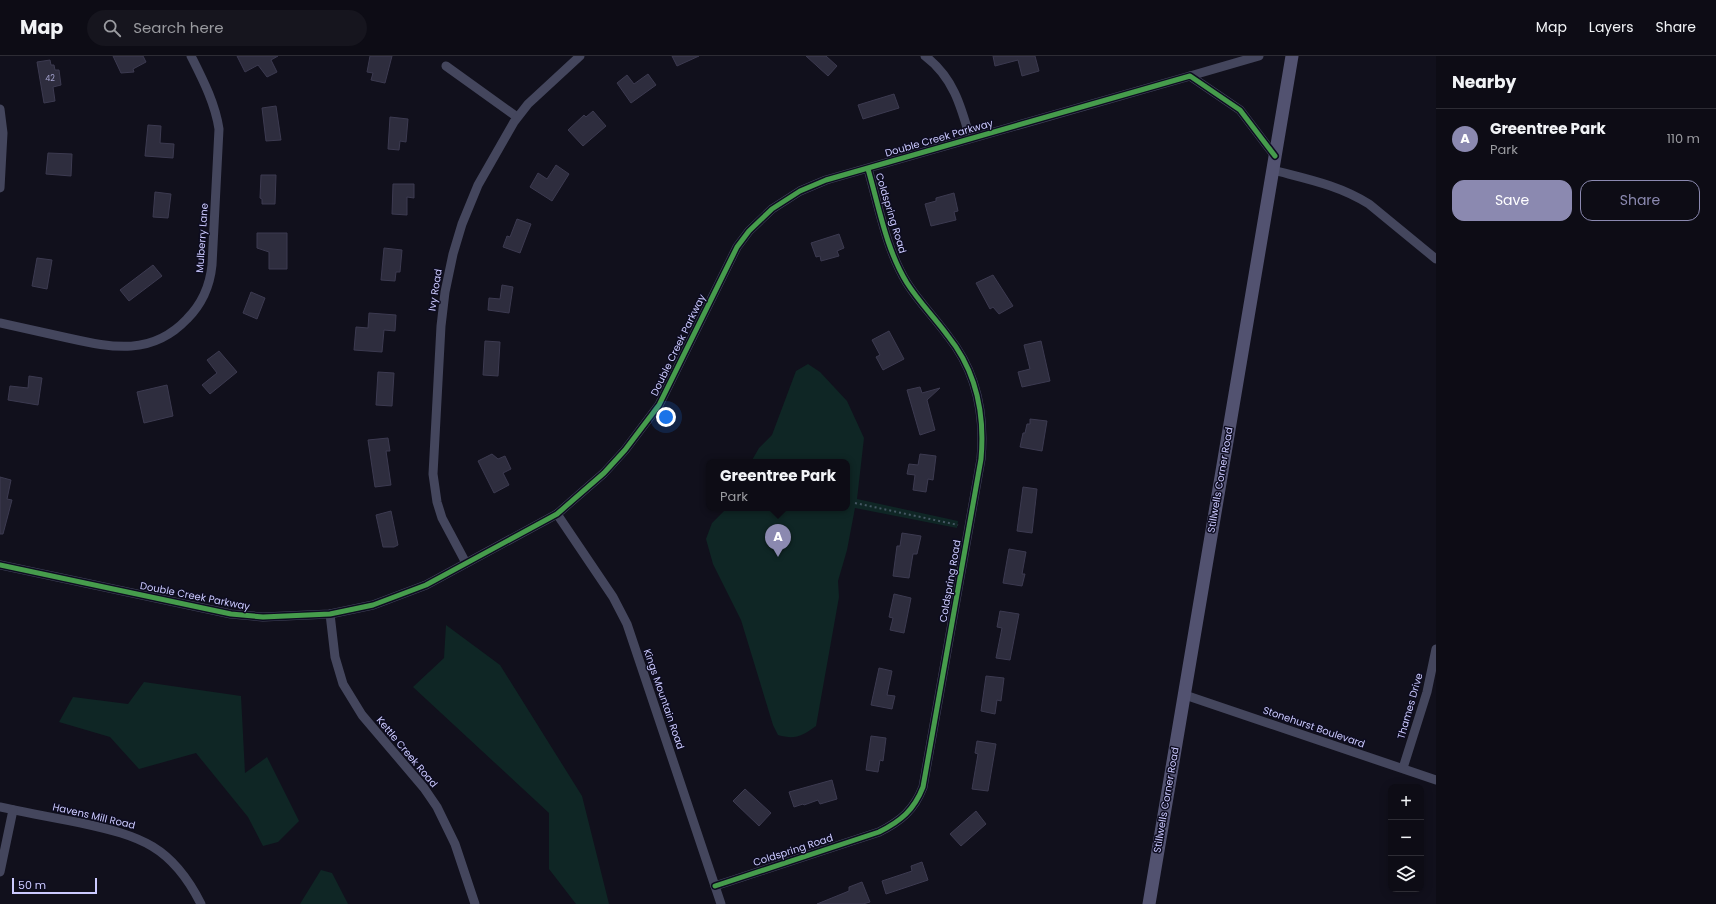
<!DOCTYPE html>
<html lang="en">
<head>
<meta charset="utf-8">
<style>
  body { margin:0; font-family:Poppins,sans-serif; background:#16151e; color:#f1f3f6 }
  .controls { position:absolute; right:12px; bottom:12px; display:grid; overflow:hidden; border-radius:8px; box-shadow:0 2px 10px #0003 }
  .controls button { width:36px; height:36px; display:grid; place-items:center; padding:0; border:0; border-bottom:1px solid #2d2c34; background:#0d0c15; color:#f1f3f6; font:20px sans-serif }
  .scale { position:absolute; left:12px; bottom:10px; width:85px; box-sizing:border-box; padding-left:4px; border:2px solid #cccaff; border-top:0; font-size:11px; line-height:14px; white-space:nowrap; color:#cccaff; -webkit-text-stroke:3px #0d0c20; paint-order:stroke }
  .you { position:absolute; left:666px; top:361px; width:14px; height:14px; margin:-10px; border:3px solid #fff; border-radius:50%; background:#1a73e8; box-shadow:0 0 0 6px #1a73e833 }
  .badge { display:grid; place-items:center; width:26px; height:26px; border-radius:50%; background:#8b89b0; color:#fff; font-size:13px; font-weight:700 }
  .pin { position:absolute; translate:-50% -33px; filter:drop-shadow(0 1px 2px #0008) }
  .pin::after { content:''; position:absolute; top:21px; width:14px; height:12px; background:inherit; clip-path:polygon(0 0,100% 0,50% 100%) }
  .popup { position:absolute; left:706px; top:403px; width:144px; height:52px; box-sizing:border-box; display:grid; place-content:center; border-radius:8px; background:#0d0c15; filter:drop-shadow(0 1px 3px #0005); font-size:13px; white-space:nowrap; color:#9a9ba0 }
  .popup b { font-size:15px; color:#f1f3f6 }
  .popup::after { content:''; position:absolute; left:50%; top:100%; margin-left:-8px; border:8px solid transparent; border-top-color:#0d0c15 }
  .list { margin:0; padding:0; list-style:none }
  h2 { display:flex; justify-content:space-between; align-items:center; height:52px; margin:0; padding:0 16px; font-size:17px }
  h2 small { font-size:13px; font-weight:400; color:#9a9ba0 }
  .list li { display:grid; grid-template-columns:26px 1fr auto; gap:12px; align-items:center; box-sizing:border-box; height:60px; padding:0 16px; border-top:1px solid #2d2c34 }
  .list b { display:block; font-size:15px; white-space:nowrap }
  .list p { margin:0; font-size:13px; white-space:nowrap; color:#9a9ba0 }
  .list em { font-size:13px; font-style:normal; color:#9a9ba0 }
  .actions { display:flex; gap:8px; padding:12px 16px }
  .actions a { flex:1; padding:9px 0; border:1px solid #8b89b0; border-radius:12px; text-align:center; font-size:14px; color:#8b89b0 }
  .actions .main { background:#8b89b0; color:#fff }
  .icon { flex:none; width:22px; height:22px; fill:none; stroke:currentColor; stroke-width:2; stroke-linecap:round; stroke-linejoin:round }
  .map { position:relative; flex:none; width:1436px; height:848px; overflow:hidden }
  header { display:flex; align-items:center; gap:24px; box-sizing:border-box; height:56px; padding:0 20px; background:#0d0c15; border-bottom:1px solid #2d2c34 }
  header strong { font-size:19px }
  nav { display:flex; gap:22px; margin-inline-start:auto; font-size:14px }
  .search { width:280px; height:36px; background:#16151e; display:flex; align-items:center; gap:10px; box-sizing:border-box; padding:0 14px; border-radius:22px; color:#9a9ba0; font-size:15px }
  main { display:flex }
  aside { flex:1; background:#0d0c15 }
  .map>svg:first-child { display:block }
  .green { fill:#0f2625 }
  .building { fill:#2e2d3e; stroke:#3c3a50 }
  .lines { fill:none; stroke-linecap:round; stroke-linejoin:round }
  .path { stroke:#455763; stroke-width:2; stroke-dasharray:2 3; stroke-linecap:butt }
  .street { stroke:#44465d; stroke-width:9 }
  .secondary { stroke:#525270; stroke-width:13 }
  .cycleway-casing { stroke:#0d0c20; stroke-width:8 }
  .cycleway { stroke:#469c4c; stroke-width:5 }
  .labels { text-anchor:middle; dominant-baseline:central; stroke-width:3; stroke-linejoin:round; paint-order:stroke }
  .number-label { font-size:8px; fill:#a4a3cf }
  .street-label { font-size:10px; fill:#cccaff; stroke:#0d0c20 }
</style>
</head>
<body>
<header>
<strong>Map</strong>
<div class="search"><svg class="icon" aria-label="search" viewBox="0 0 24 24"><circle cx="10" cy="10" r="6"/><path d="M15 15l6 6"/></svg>Search here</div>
<nav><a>Map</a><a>Layers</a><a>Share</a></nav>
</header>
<main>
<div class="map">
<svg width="1436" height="848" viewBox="0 0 1436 848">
  <rect width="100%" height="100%" fill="#11101c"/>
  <g class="green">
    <path d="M808,308l12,8 27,29 17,37 -7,61 101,22 -1,7 -102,-20 -8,42 -9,31 1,16 -23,129c-14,10 -21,14 -38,9l-5,-10 -32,-105 -28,-56 -7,-25 6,-16 15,-15h120v-46h-96l8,-14 13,-13 24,-64z"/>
    <polygon points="446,569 500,609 582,740 609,848 576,848 549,813 549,757 413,631 444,602"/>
    <polygon points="144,626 241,640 245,717 267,701 299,765 278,786 263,790 248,761 196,697 139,713 110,681 59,666 73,641 128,648"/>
    <polygon points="321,814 332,817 348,848 300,848"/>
  </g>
  <g class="building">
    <polygon points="113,0 143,0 146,6 133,13 134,16 121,17"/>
    <polygon points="237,0 278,0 271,4 277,16 267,21 258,9 245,16"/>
    <polygon points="370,0 392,0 385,27 371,24 373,17 367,16"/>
    <polygon points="672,0 699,0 677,10"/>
    <polygon points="806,0 826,0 837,10 828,20"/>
    <polygon points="993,0 1035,0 1039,15 1022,20 1018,4 995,10"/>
    <polygon points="50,4 51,9 54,9 55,14 59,14 61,29 53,31 55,45 44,47 37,6"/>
    <polygon points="648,18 656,29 631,47 617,27 627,19 634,28"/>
    <polygon points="894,38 899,52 863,63 858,49"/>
    <polygon points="276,50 281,84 266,85 262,52"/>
    <polygon points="593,55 606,70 583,90 568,74 584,59 586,61"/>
    <polygon points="390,61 408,63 406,86 400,85 399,94 388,93"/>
    <polygon points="148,69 161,70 160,87 174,88 173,102 145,100"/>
    <polygon points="48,97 72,98 71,120 46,118"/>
    <polygon points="556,109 569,118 552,145 530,131 538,117 547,123"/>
    <polygon points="261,119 276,119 275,148 262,148 262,143 260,142"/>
    <polygon points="393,128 414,128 414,142 407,141 407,159 392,158"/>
    <polygon points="155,136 171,138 168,162 153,161"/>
    <polygon points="954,137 958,155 954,156 956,164 931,170 925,148 936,145 936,142"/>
    <polygon points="517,163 531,168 520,197 503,191 507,180 510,181"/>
    <polygon points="257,177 287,177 287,213 269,213 269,196 257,192"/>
    <polygon points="839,178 844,192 837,195 839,200 821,205 820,200 816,201 811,187"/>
    <polygon points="384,192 402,194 400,216 396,216 395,225 381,224"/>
    <polygon points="37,202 52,204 47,233 32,230"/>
    <polygon points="153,209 162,220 129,245 120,234"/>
    <polygon points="993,219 1013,250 999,258 993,251 990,253 976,227"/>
    <polygon points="502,229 513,231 509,257 488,254 489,242 500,243"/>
    <polygon points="251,236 265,242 257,263 243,257"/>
    <polygon points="369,257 396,259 395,275 384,274 382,296 354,294 356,271 368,272"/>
    <polygon points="889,275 904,303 883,314 876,301 880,299 872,284"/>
    <polygon points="485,285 500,286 498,320 483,319"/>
    <polygon points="1041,285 1050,325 1022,331 1018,316 1030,313 1024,289"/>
    <polygon points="219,295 237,316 210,338 202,329 217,317 207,304"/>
    <polygon points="378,316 394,317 392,350 376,349"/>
    <polygon points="29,320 42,322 38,349 8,344 10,330 28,332"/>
    <polygon points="167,329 173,360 144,367 137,336"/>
    <polygon points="920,331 922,337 940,332 927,344 935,374 920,379 907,334"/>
    <polygon points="1030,363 1047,365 1042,395 1020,391 1023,377 1025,377 1027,368 1030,368"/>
    <polygon points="388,382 390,395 386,395 391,429 375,431 368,384"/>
    <polygon points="492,398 498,403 505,400 511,413 503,417 509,429 494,437 478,405"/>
    <polygon points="920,398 936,400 933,424 928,423 926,436 913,434 915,419 907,418 909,408 918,409"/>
    <polygon points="0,421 11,424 7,443 12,444 3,478 0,478"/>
    <polygon points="1023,431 1037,433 1032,477 1017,475"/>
    <polygon points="391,455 398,489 394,491 383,491 376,459"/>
    <polygon points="902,477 921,480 917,498 913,498 909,522 893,520 897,490 900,490"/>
    <polygon points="1009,493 1026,496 1022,518 1025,518 1022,530 1003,527"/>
    <polygon points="894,538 911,542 904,577 890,574 893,562 889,561"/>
    <polygon points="1000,555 1019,558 1010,604 996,602 1002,572 997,571"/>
    <polygon points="879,612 892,615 887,639 895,640 892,653 871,649"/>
    <polygon points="986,620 1004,622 1001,645 997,644 995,658 981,655"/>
    <polygon points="871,680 886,682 883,705 880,704 878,716 866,714"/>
    <polygon points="977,685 996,688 988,735 972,733 978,698 975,697"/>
    <polygon points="832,724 837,743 820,748 818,744 804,749 803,748 794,751 789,736"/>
    <polygon points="745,733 771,757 759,770 733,745"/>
    <polygon points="976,755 986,768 961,790 950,778"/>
    <polygon points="922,806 928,824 886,838 882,825 912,815 911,810"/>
    <polygon points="862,826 870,846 863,848 817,848 849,835 849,831"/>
  </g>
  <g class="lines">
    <polyline class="path" points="855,447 958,469"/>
    <g class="street">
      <path d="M925,0c28,21 36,50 45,82"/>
      <polyline points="446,10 517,61"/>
      <polyline points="1190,20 1259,0"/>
      <polyline points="0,53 3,77 0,132"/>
      <path d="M1273,114c34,9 66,15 96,34l67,55"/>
      <path d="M0,267c23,5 46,10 68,15 45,10 84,18 119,-19 15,-15 23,-34 25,-54l7,-136c-4,-26 -16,-49 -28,-73"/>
      <polyline points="557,458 613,541 627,568 721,848"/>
      <polyline points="466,507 442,462 437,446 433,418 441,270 445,236 453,198 462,168 478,129 514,66 528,48 580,0"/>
      <polyline points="0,509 231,558 263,561 330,558 373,549 426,529 557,458 604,417 625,394 659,349 737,191 749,175 772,153 800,135 826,124 1190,20 1240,54 1275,100"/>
      <polyline points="330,558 335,601 343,628 362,659 424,732 437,751 455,788 475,848"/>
      <polyline points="1185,639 1436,724"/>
      <polyline points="1403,712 1427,636 1436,593"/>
      <path d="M0,751c27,6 54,11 81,16 60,13 91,23 120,81"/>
      <polyline points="0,816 13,754"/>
      <path d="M715,830l164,-54c22,-11 35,-22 44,-45l58,-328c4,-45 -4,-87 -33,-123 -13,-18 -29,-34 -41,-53 -21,-34 -28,-76 -39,-114"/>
    </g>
    <polyline class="secondary" points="1149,848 1292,0"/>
    <g class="cycleway-casing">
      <g id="cycleway">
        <polyline points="0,509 231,558 263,561 330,558 373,549 426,529 557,458 604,417 625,394 659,349 737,191 749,175 772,153 800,135 826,124 1190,20 1240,54 1275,100"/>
        <path d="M715,830l164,-54c22,-11 35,-22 44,-45l58,-328c4,-45 -4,-87 -33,-123 -13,-18 -29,-34 -41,-53 -21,-34 -28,-76 -39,-114"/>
      </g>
    </g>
    <use href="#cycleway" class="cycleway"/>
  </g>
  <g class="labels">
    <g class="number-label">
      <text x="50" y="22">42</text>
    </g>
    <g class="street-label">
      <text transform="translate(939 82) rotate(-16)">Double Creek Parkway</text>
      <text transform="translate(891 157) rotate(73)">Coldspring Road</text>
      <text transform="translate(202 182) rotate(-86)">Mulberry Lane</text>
      <text transform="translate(435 234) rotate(-81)">Ivy Road</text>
      <text transform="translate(678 289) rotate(-64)">Double Creek Parkway</text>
      <text transform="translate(1220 424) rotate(-80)">Stillwells Corner Road</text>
      <text transform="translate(950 525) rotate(-80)">Coldspring Road</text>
      <text transform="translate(195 540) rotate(11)">Double Creek Parkway</text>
      <text transform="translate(664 643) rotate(71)">Kings Mountain Road</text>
      <text transform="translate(1410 650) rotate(-74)">Thames Drive</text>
      <text transform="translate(1314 671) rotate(19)">Stonehurst Boulevard</text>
      <text transform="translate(407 696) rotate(50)">Kettle Creek Road</text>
      <text transform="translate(1166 744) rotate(-80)">Stillwells Corner Road</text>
      <text transform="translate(94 760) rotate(13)">Havens Mill Road</text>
      <text transform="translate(793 794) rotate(-18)">Coldspring Road</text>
    </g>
  </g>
</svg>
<div class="controls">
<button>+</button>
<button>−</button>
<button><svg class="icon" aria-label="layers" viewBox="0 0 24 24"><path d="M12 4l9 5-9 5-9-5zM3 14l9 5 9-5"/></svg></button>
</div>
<div class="scale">50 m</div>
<div class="you"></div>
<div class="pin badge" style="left:778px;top:501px">A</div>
<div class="popup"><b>Greentree Park</b>Park</div>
</div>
<aside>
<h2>Nearby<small></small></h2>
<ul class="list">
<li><span class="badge">A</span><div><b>Greentree Park</b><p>Park</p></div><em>110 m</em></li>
</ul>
<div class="actions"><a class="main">Save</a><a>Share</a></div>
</aside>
</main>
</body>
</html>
